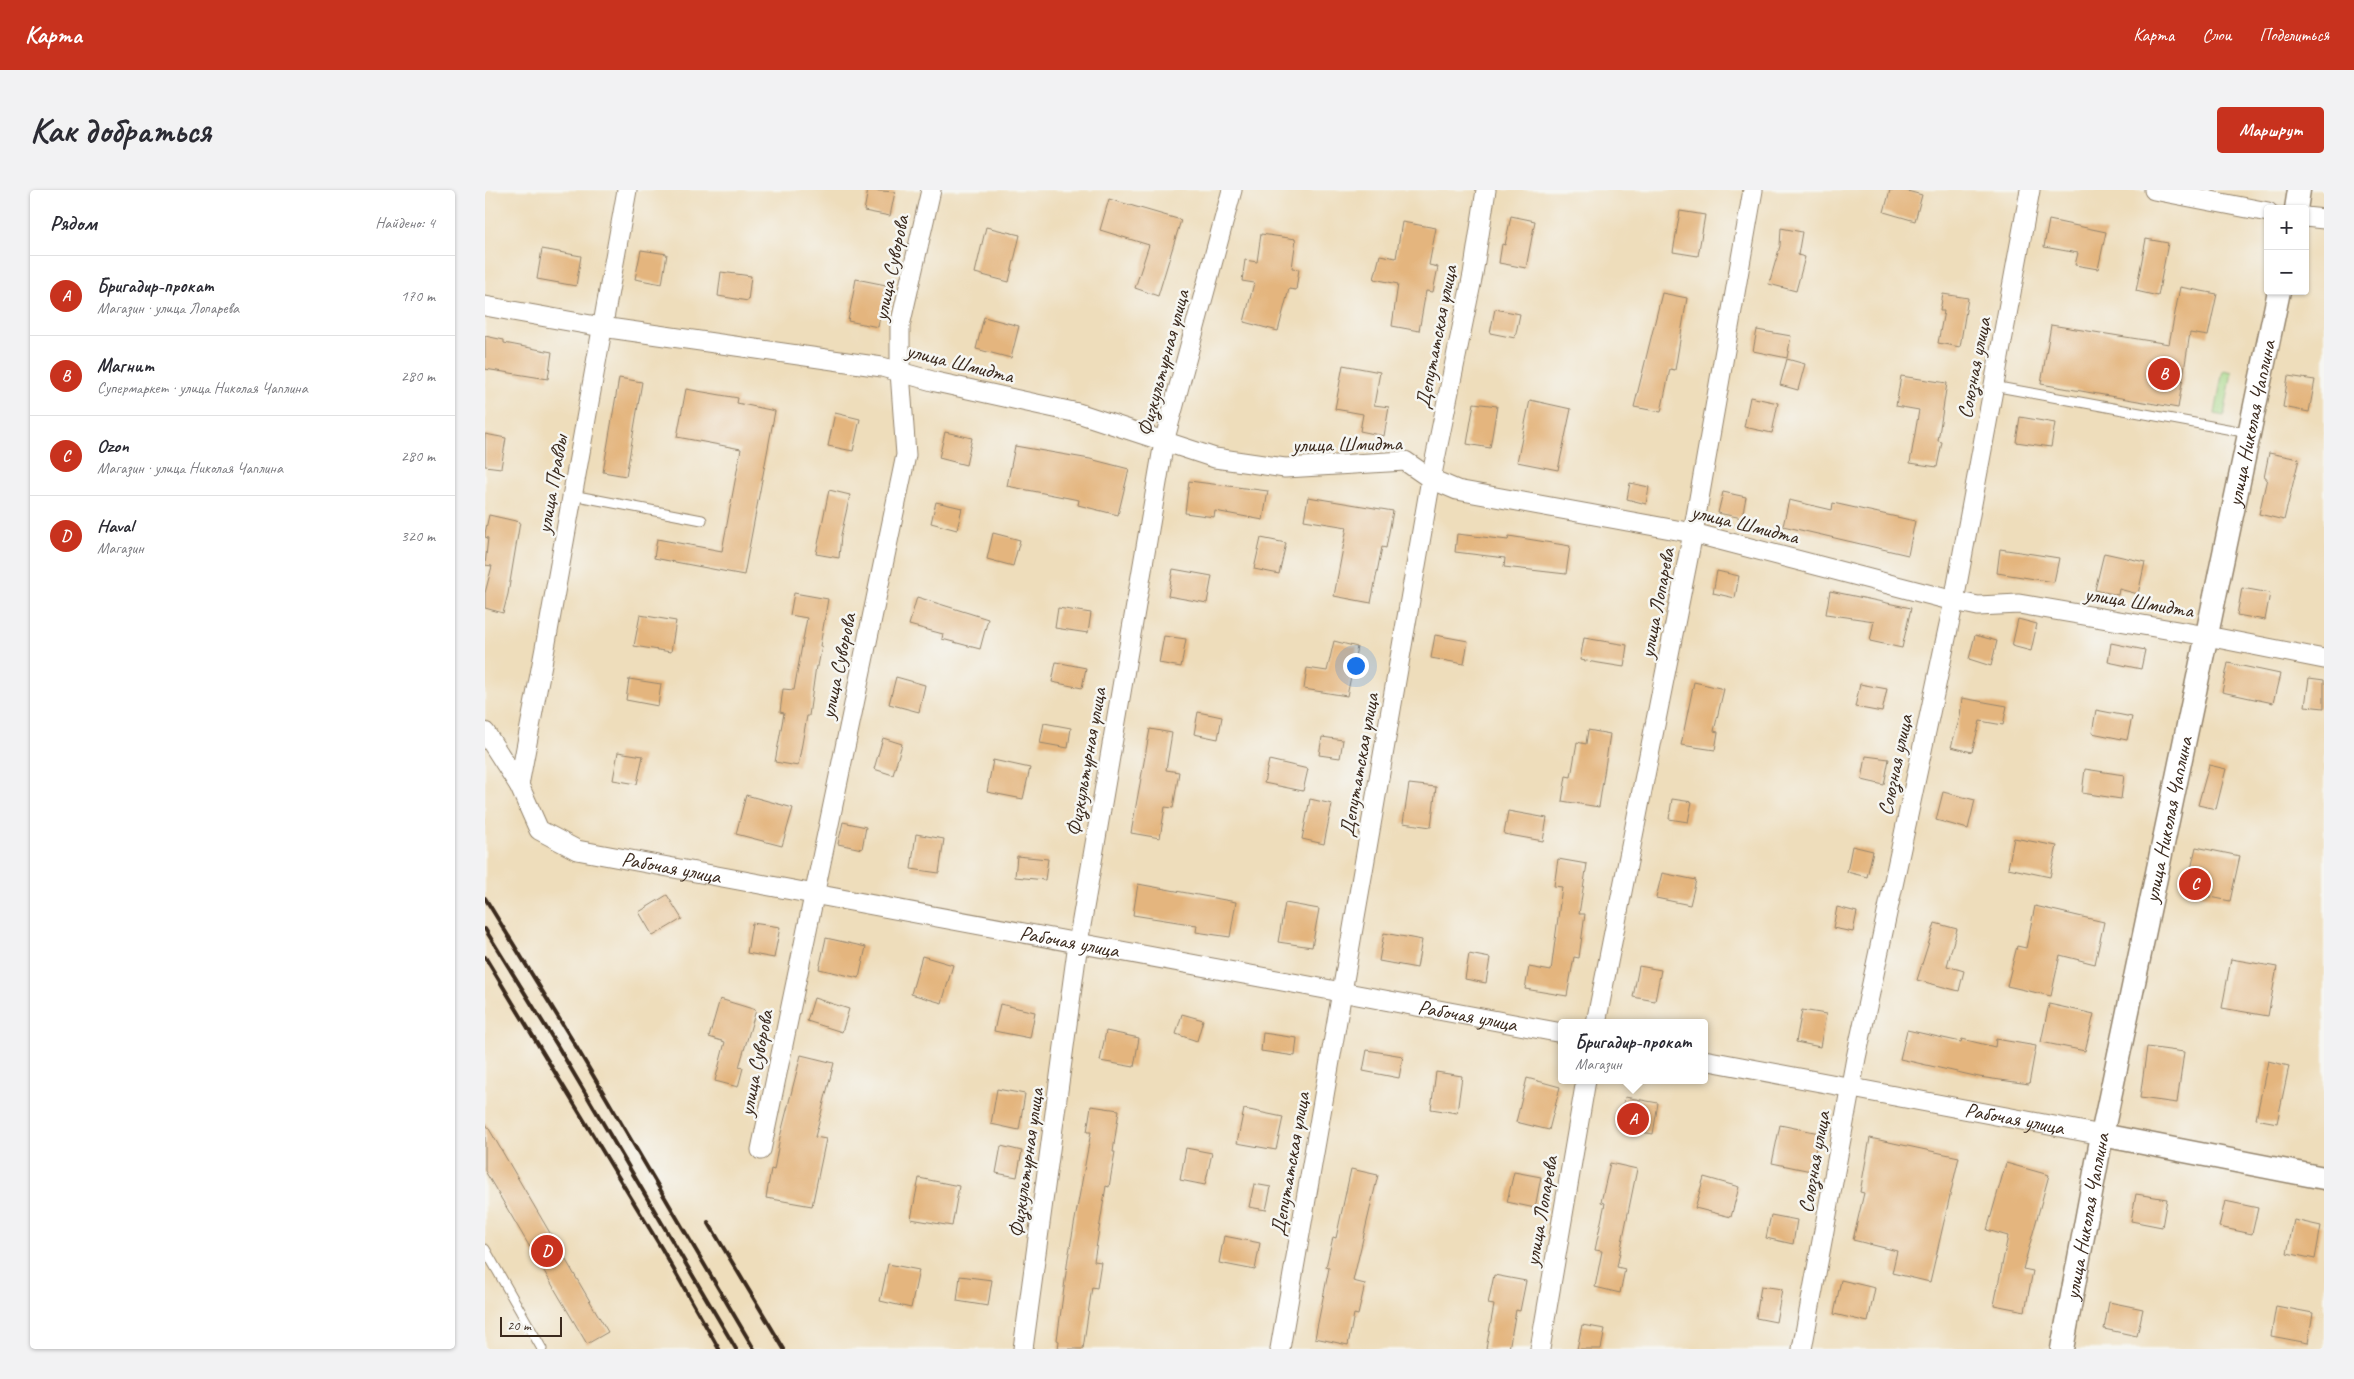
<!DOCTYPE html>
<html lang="ru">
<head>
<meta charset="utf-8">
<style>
  body { margin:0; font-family:Caveat,sans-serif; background:#f2f2f3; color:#2b2b33 }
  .controls { position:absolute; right:15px; top:15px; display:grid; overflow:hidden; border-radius:5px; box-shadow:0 1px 4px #0004 }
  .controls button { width:45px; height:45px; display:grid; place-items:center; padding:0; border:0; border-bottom:1px solid #e1e1e2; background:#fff; color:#2b2b33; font:25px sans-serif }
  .scale { position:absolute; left:15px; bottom:12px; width:62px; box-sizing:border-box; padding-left:5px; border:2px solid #3b2a1e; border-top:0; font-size:14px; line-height:18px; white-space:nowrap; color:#3b2a1e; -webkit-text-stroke:4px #f6f6f2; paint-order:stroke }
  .you { position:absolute; left:870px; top:475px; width:18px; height:18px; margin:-12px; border:4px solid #fff; border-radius:50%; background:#1a73e8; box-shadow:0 0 0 8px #1a73e833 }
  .badge { display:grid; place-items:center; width:32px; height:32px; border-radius:50%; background:#c8321e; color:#fff; font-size:16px; font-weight:700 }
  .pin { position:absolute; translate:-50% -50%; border:2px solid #fff; box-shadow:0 1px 5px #0006 }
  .popup { position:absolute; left:1073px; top:829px; width:150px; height:65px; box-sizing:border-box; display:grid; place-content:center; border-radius:5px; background:#fff; filter:drop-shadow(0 1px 4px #0005); font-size:16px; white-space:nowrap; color:#7c7c81 }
  .popup b { font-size:19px; color:#2b2b33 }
  .popup::after { content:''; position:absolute; left:50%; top:100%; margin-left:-10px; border:10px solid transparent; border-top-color:#fff }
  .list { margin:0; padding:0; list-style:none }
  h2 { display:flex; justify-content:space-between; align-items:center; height:65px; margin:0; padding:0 20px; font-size:21px }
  h2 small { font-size:16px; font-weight:400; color:#7c7c81 }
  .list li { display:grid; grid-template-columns:32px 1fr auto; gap:15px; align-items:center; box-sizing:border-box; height:80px; padding:0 20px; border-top:1px solid #e1e1e2 }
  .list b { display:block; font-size:19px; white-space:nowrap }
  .list p { margin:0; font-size:16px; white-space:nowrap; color:#7c7c81 }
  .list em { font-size:16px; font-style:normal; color:#7c7c81 }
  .map { position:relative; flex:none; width:1839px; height:1159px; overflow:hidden; border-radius:5px }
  header { display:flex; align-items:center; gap:30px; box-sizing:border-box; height:70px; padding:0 25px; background:#c8321e; color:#fff }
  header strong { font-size:24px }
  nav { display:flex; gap:28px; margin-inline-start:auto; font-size:18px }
  .intro { display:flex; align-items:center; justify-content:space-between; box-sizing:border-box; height:120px; padding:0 30px }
  h1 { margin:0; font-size:35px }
  .button { padding:12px 22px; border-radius:5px; background:#c8321e; color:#fff; font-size:18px; font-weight:700 }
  main { display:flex; gap:30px; padding:0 30px }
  aside { flex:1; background:#fff; border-radius:5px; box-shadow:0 1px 4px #0004 }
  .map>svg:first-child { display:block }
  .green { fill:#a5d685; stroke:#708052 }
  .building { fill:#e4b57e }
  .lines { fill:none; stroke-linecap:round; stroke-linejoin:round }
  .service-casing { stroke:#94846c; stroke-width:11 }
  .minor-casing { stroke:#94846c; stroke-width:21 }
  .tertiary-casing { stroke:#94846c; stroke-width:25 }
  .service { stroke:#fff; stroke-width:9 }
  .minor { stroke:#fff; stroke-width:19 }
  .tertiary { stroke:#fff; stroke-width:22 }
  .rail { stroke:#3b2a1e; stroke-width:4 }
  .labels { text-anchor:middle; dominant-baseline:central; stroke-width:5; stroke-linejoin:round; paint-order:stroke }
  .street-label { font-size:21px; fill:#3b2a1e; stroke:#f6f6f2 }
</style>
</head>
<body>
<header>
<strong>Карта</strong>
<nav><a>Карта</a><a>Слои</a><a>Поделиться</a></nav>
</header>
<div class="intro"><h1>Как добраться</h1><a class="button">Маршрут</a></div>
<main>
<aside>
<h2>Рядом<small>Найдено: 4</small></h2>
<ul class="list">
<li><span class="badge">A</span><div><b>Бригадир-прокат</b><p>Магазин · улица Лопарева</p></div><em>170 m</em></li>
<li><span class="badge">B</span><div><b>Магнит</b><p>Супермаркет · улица Николая Чаплина</p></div><em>280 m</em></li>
<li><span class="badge">C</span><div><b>Ozon</b><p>Магазин · улица Николая Чаплина</p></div><em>280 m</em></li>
<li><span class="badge">D</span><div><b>Haval</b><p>Магазин</p></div><em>320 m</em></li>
</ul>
</aside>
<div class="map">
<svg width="1839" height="1159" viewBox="0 0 1839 1159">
  <rect width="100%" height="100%" fill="#f6f6f2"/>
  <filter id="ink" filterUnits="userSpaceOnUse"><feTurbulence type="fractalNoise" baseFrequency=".02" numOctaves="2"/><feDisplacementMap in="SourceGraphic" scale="10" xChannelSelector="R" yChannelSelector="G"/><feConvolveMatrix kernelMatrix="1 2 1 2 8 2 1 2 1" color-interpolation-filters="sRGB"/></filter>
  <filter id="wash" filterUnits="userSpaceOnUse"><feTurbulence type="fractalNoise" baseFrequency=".0096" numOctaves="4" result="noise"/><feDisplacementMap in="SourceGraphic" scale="20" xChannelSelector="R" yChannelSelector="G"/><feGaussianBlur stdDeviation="1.12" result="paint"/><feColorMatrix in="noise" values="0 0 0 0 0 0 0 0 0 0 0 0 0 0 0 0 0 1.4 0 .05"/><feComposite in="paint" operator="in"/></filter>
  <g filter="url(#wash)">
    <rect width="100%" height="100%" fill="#edb"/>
    <polygon class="green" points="1738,180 1747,182 1739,226 1730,224"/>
    <g id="blocks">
      <g class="building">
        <polygon points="383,0 410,2 405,26 379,21"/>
        <polygon points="1405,0 1419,0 1437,5 1430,31 1399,22"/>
        <polygon points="624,9 696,30 673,106 650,98 664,55 615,40"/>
        <polygon points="1195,21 1220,25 1213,66 1188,62"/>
        <polygon points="1026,26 1050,31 1041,78 1014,73 1017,54 1020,55"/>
        <polygon points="1564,30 1621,42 1613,79 1590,75 1593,63 1559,57"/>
        <polygon points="917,32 951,38 944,75 953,77 948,102 941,101 934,141 907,136 913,94 889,89 895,65 911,68"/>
        <polygon points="501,37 535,45 524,92 490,83"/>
        <polygon points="1296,38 1317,42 1313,65 1320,67 1311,101 1284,94 1295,56"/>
        <polygon points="776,44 811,49 807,78 814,79 811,100 804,99 793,141 759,132 769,93 757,91 760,70 772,72"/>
        <polygon points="1661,49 1683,53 1673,106 1651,101"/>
        <polygon points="57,59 96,66 91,96 52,89"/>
        <polygon points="156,60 182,64 177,94 150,89"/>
        <polygon points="236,82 266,86 263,111 233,106"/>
        <polygon points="371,89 401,95 393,137 363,131"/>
        <polygon points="1695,97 1732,104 1723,146 1705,143 1693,218 1556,194 1566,135 1684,154"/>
        <polygon points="1177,103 1202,108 1190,180 1185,179 1176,222 1149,217"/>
        <polygon points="1458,104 1483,108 1475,157 1453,153 1459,121 1455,121"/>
        <polygon points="1010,119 1035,124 1030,148 1005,143"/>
        <polygon points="499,127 534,136 526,168 491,159"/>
        <polygon points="1272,140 1306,146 1302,168 1268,161"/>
        <polygon points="0,146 19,150 19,153 67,162 63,189 0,179"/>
        <polygon points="1302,169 1320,174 1313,200 1295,195"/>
        <polygon points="858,175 895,182 889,215 904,217 899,246 875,241 878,224 850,219"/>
        <polygon points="1416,186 1462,193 1453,251 1457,252 1452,277 1425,273 1434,220 1411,216"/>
        <polygon points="1803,186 1830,190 1824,222 1798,217"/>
        <polygon points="134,188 157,192 141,286 118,282"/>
        <polygon points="201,199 253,208 252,213 290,221 259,385 169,368 172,349 237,361 256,259 192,247"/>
        <polygon points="1265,207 1293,213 1287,243 1259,237"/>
        <polygon points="1045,210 1086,219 1073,280 1032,272"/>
        <polygon points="989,213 1012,216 1005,258 982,254"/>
        <polygon points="350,223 375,229 368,261 343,256"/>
        <polygon points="1535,227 1570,233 1566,257 1531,252"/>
        <polygon points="460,242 487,248 481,275 454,268"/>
        <polygon points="0,244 21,248 16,278 0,276"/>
        <polygon points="530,256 605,269 644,279 633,325 593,315 594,310 522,296"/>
        <polygon points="1784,263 1814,269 1799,330 1774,324 1782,288 1779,288"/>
        <polygon points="704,291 783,301 778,330 730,321 729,327 700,323"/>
        <polygon points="1145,293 1164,297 1161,314 1142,309"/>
        <polygon points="344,300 365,305 356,345 354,368 331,364"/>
        <polygon points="1238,302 1261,307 1257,328 1233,323"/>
        <polygon points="823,307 908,321 901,358 897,357 886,413 849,406 862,337 819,330"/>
        <polygon points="1304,310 1347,320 1348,313 1430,331 1423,365 1298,336"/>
        <polygon points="451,312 477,318 472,340 446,333"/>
        <polygon points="4,325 35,332 23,404 18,423 0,418 0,403 7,376 0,375 3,348 0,347 0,343"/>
        <polygon points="508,343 535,350 528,376 502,369"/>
        <polygon points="972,344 1023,350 1024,346 1085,356 1081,384 1019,377 1020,368 970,362"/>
        <polygon points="776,348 801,353 794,384 769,379"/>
        <polygon points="1515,359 1574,368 1569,392 1512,383"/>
        <polygon points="1619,363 1660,372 1653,404 1634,399 1633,405 1610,400"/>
        <polygon points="688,379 727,386 722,413 683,406"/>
        <polygon points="1232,381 1254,386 1250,408 1228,403"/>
        <polygon points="1757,398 1785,403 1780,430 1752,425"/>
        <polygon points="1345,401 1426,418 1417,458 1385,451 1389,431 1341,424"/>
        <polygon points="309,403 343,409 335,456 337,456 333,476 331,476 324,526 322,526 313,576 290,572 299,523 295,522 298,499 309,500 322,428 305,425"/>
        <polygon points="432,407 503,429 495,459 457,449 458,444 424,435"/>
        <polygon points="573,418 606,423 603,443 570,438"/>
        <polygon points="155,425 191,431 186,462 149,456"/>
        <polygon points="1533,429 1552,434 1546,461 1527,456"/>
        <polygon points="950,445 983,451 979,474 946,468"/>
        <polygon points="1490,445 1512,451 1506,476 1484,469"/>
        <polygon points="679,446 701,449 696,477 674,473"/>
        <polygon points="1099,448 1142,455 1139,477 1095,470"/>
        <polygon points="849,451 872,457 862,506 819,499 822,478 842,481"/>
        <polygon points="1626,453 1660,460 1656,479 1623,472"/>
        <polygon points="571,472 601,478 597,498 567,492"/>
        <polygon points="1743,473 1795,484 1788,513 1737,502"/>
        <polygon points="411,487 440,495 434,522 404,514"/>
        <polygon points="1824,488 1839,490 1839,518 1820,516"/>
        <polygon points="144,489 176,494 173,516 141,510"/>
        <polygon points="1209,492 1239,499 1229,541 1233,542 1230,560 1196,555"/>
        <polygon points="1375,494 1402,499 1397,522 1370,517"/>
        <polygon points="1477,508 1522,516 1518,535 1495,531 1487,562 1466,557 1475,527"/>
        <polygon points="1611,520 1647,527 1642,550 1607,543"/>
        <polygon points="713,522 737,527 733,549 709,544"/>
        <polygon points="559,533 586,538 583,558 555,553"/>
        <polygon points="665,539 687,543 681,580 694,582 688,618 680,617 675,648 646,643"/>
        <polygon points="1103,540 1125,544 1114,617 1077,611 1081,586 1086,587 1092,552 1101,554"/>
        <polygon points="837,547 858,550 855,568 834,565"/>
        <polygon points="398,548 417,554 408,585 389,579"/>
        <polygon points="133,562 158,566 152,594 128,590"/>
        <polygon points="1381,566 1404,569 1399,595 1377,590"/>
        <polygon points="508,570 545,578 538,609 502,602"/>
        <polygon points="784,570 823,579 818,601 779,593"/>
        <polygon points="1724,575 1741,579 1731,619 1713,615"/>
        <polygon points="1600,579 1639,585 1636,609 1597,603"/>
        <polygon points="924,594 951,597 946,637 918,633"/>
        <polygon points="1458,602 1490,610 1483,639 1451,630"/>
        <polygon points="261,605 308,618 297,656 251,644"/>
        <polygon points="825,609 847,614 839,654 817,649"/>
        <polygon points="1187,609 1207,612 1203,632 1184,629"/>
        <polygon points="1023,621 1062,628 1058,651 1019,644"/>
        <polygon points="358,632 381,637 377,659 353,654"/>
        <polygon points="431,644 459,649 454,683 426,679"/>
        <polygon points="1529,648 1572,656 1565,687 1523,678"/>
        <polygon points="1367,656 1388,661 1382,687 1362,682"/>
        <polygon points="1711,657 1755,666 1745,711 1701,702"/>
        <polygon points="532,666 563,669 560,690 530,687"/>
        <polygon points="1073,669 1102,674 1094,724 1100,724 1094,768 1089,767 1082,806 1040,799 1044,777 1066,781 1077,697 1069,696"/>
        <polygon points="1177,683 1211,690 1205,715 1171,708"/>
        <polygon points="653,694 751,712 745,747 711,742 712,735 648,725"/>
        <polygon points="182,705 197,729 168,746 154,722"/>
        <polygon points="800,713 834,719 827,757 793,752"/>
        <polygon points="1550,716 1619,732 1610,774 1575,765 1566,806 1522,796 1532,756 1541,758"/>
        <polygon points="1352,717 1372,722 1368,742 1348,738"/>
        <polygon points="267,733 295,737 289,768 262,763"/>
        <polygon points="1450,733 1472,739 1462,776 1479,781 1474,801 1432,790"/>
        <polygon points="899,743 937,750 932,778 894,771"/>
        <polygon points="341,748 381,757 374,788 334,779"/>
        <polygon points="984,764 1005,768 1001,793 980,789"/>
        <polygon points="437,766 468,775 457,813 426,804"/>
        <polygon points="1746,769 1792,777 1783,826 1737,818"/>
        <polygon points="1154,776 1176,780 1170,811 1148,807"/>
        <polygon points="329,808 364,819 357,842 322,831"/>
        <polygon points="235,809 271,820 254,877 258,878 253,897 230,891 240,852 224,847"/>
        <polygon points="515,814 550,822 545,848 509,841"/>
        <polygon points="1564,814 1609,824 1600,861 1556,852"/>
        <polygon points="1317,820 1341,824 1335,857 1311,852"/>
        <polygon points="697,824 718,830 712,851 691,844"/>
        <polygon points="1422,840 1476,852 1477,849 1510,857 1511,849 1551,856 1544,894 1494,887 1415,869"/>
        <polygon points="621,841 654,848 649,877 615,871"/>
        <polygon points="778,843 812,848 810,866 776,861"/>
        <polygon points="1662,857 1699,862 1692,913 1655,908"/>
        <polygon points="882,860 918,866 914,888 878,881"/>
        <polygon points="316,865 349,873 330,947 341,949 327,1016 281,1008 286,979 289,980 295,947"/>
        <polygon points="1783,871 1804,876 1792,933 1771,929"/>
        <polygon points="951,882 977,886 972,923 946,919"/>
        <polygon points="1042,888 1075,897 1064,940 1031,932"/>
        <polygon points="512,899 540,904 534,940 506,934"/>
        <polygon points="1140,907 1173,913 1168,944 1134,938"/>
        <polygon points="606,916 634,920 628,962 630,962 624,997 621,996 609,1071 616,1072 612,1098 607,1097 598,1159 573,1159 574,1151 572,1150 583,1068 606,942 602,942"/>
        <polygon points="759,919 798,927 791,960 752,953"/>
        <polygon points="0,932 123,1142 102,1154 0,981"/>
        <polygon points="1295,935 1334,943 1326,981 1287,973"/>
        <polygon points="1385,948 1474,967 1445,1092 1407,1083 1412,1061 1368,1050 1379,1003 1375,1002"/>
        <polygon points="516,956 537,961 532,987 511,983"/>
        <polygon points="701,958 727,963 720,995 695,990"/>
        <polygon points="1125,973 1152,979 1132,1077 1140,1079 1135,1103 1110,1097 1117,1061 1110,1060 1120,1013 1116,1012"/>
        <polygon points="1521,973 1564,985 1538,1079 1548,1081 1540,1121 1509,1115 1523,1046 1502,1040"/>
        <polygon points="866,979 893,985 868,1091 880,1094 873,1125 869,1124 863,1155 830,1148 844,1078 841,1077 848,1047 851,1048"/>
        <polygon points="1029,982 1056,987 1050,1018 1022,1012"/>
        <polygon points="1219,987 1254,997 1246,1027 1210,1018"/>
        <polygon points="434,988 474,996 467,1036 426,1029"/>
        <polygon points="769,994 786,997 781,1020 764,1017"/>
        <polygon points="1651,1004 1682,1009 1677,1037 1646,1031"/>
        <polygon points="1740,1011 1773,1018 1767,1044 1734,1037"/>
        <polygon points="1286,1025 1312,1030 1308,1054 1281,1048"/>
        <polygon points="1809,1030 1836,1036 1830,1069 1802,1063"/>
        <polygon points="739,1046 775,1053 770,1080 734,1073"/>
        <polygon points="403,1074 434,1080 426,1118 395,1111"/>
        <polygon points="1009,1085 1041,1091 1035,1121 1031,1120 1024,1159 1001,1159 1009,1115 1003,1114"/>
        <polygon points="475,1086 507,1090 503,1116 472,1111"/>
        <polygon points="1356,1090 1390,1098 1383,1132 1349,1124"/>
        <polygon points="1276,1096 1297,1099 1291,1132 1271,1128"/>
        <polygon points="1624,1112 1658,1119 1652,1146 1619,1139"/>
        <polygon points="1791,1116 1828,1123 1823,1153 1786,1146"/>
        <polygon points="1097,1135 1120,1139 1116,1159 1092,1159"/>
      </g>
    </g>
  </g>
  <g filter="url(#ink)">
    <use href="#blocks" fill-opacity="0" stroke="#94846c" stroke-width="1"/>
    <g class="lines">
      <g class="service-casing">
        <g id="service">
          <polyline points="1508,196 1764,243"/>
          <polyline points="87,305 217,330"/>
          <polyline points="0,1059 57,1159"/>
        </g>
      </g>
      <g class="minor-casing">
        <g id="minor">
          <polyline points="1669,0 1783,22"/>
          <polyline points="1820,27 1839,29"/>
          <polyline points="0,116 117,137 397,177 451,192 593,223 730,268 800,278 920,271 946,289 972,300 1208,343 1469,411 1493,416 1534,414 1722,446 1839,469"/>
          <path id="s1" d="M0,542l34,53 20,45 38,20 985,183"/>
          <polyline points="34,595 60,458 142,0"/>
          <polyline points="1111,833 1208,343 1268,0"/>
          <path id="s2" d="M1219,870l398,75"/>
          <polyline points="276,960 421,265 415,182 415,136 446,0"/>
          <polyline points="538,1159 593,753 679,252 747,0"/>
          <polyline points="795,1159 946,289 988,84 1001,0"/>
          <polyline points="1055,1159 1101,890"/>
          <polyline points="1317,1159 1371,868 1469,411 1545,0"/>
        </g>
      </g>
      <g class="tertiary-casing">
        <g id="tertiary">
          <polyline points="1811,19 1814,0"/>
          <polyline points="1617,945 1839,988"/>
          <path id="s3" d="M1577,1159l40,-214 177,-844"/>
        </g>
      </g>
      <use href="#service" class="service"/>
      <use href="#minor" class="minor"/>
      <use href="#tertiary" class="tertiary"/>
      <g class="rail">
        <polyline points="0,708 89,853 269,1159"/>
        <polyline points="0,739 72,855 251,1159"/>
        <polyline points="0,767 177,1059 234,1159"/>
        <polyline points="223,1032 299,1159"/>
      </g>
    </g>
  </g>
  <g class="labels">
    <g class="street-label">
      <text transform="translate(406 78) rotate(-78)">улица Суворова</text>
      <text transform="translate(951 147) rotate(-79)">Депутатская улица</text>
      <text transform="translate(475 173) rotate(14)">улица Шмидта</text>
      <text transform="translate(678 173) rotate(-75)">Физкультурная улица</text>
      <text transform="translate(1489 178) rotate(-79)">Союзная улица</text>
      <text stroke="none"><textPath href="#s3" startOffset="945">улица Николая Чаплина</textPath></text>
      <text transform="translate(862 254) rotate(-1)">улица Шмидта</text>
      <text transform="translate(67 294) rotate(-80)">улица Правды</text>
      <text transform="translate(1260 334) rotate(14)">улица Шмидта</text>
      <text transform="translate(1654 412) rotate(9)">улица Шмидта</text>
      <text transform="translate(1172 413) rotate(-79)">улица Лопарева</text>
      <text transform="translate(353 476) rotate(-78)">улица Суворова</text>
      <text transform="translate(601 572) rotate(-80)">Физкультурная улица</text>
      <text transform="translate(874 575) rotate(-80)">Депутатская улица</text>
      <text transform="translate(1410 575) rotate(-78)">Союзная улица</text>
      <text stroke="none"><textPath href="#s3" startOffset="540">улица Николая Чаплина</textPath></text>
      <text stroke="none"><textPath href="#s1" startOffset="251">Рабочая улица</textPath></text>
      <text stroke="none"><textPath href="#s1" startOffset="656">Рабочая улица</textPath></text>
      <text stroke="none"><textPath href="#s1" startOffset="1061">Рабочая улица</textPath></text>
      <text transform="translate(271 873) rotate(-79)">улица Суворова</text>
      <text stroke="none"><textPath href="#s2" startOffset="316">Рабочая улица</textPath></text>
      <text transform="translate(1329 972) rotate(-80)">Союзная улица</text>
      <text transform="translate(541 973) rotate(-82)">Физкультурная улица</text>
      <text transform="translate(805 974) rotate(-80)">Депутатская улица</text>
      <text transform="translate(1056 1021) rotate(-80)">улица Лопарева</text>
      <text stroke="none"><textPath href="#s3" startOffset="135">улица Николая Чаплина</textPath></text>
    </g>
  </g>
</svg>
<div class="controls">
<button>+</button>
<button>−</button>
</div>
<div class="scale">20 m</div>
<div class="you"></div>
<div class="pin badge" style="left:1148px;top:929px">A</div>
<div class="popup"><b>Бригадир-прокат</b>Магазин</div>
<div class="pin badge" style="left:1679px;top:184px">B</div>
<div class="pin badge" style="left:1710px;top:694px">C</div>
<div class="pin badge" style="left:62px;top:1061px">D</div>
</div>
</main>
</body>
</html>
